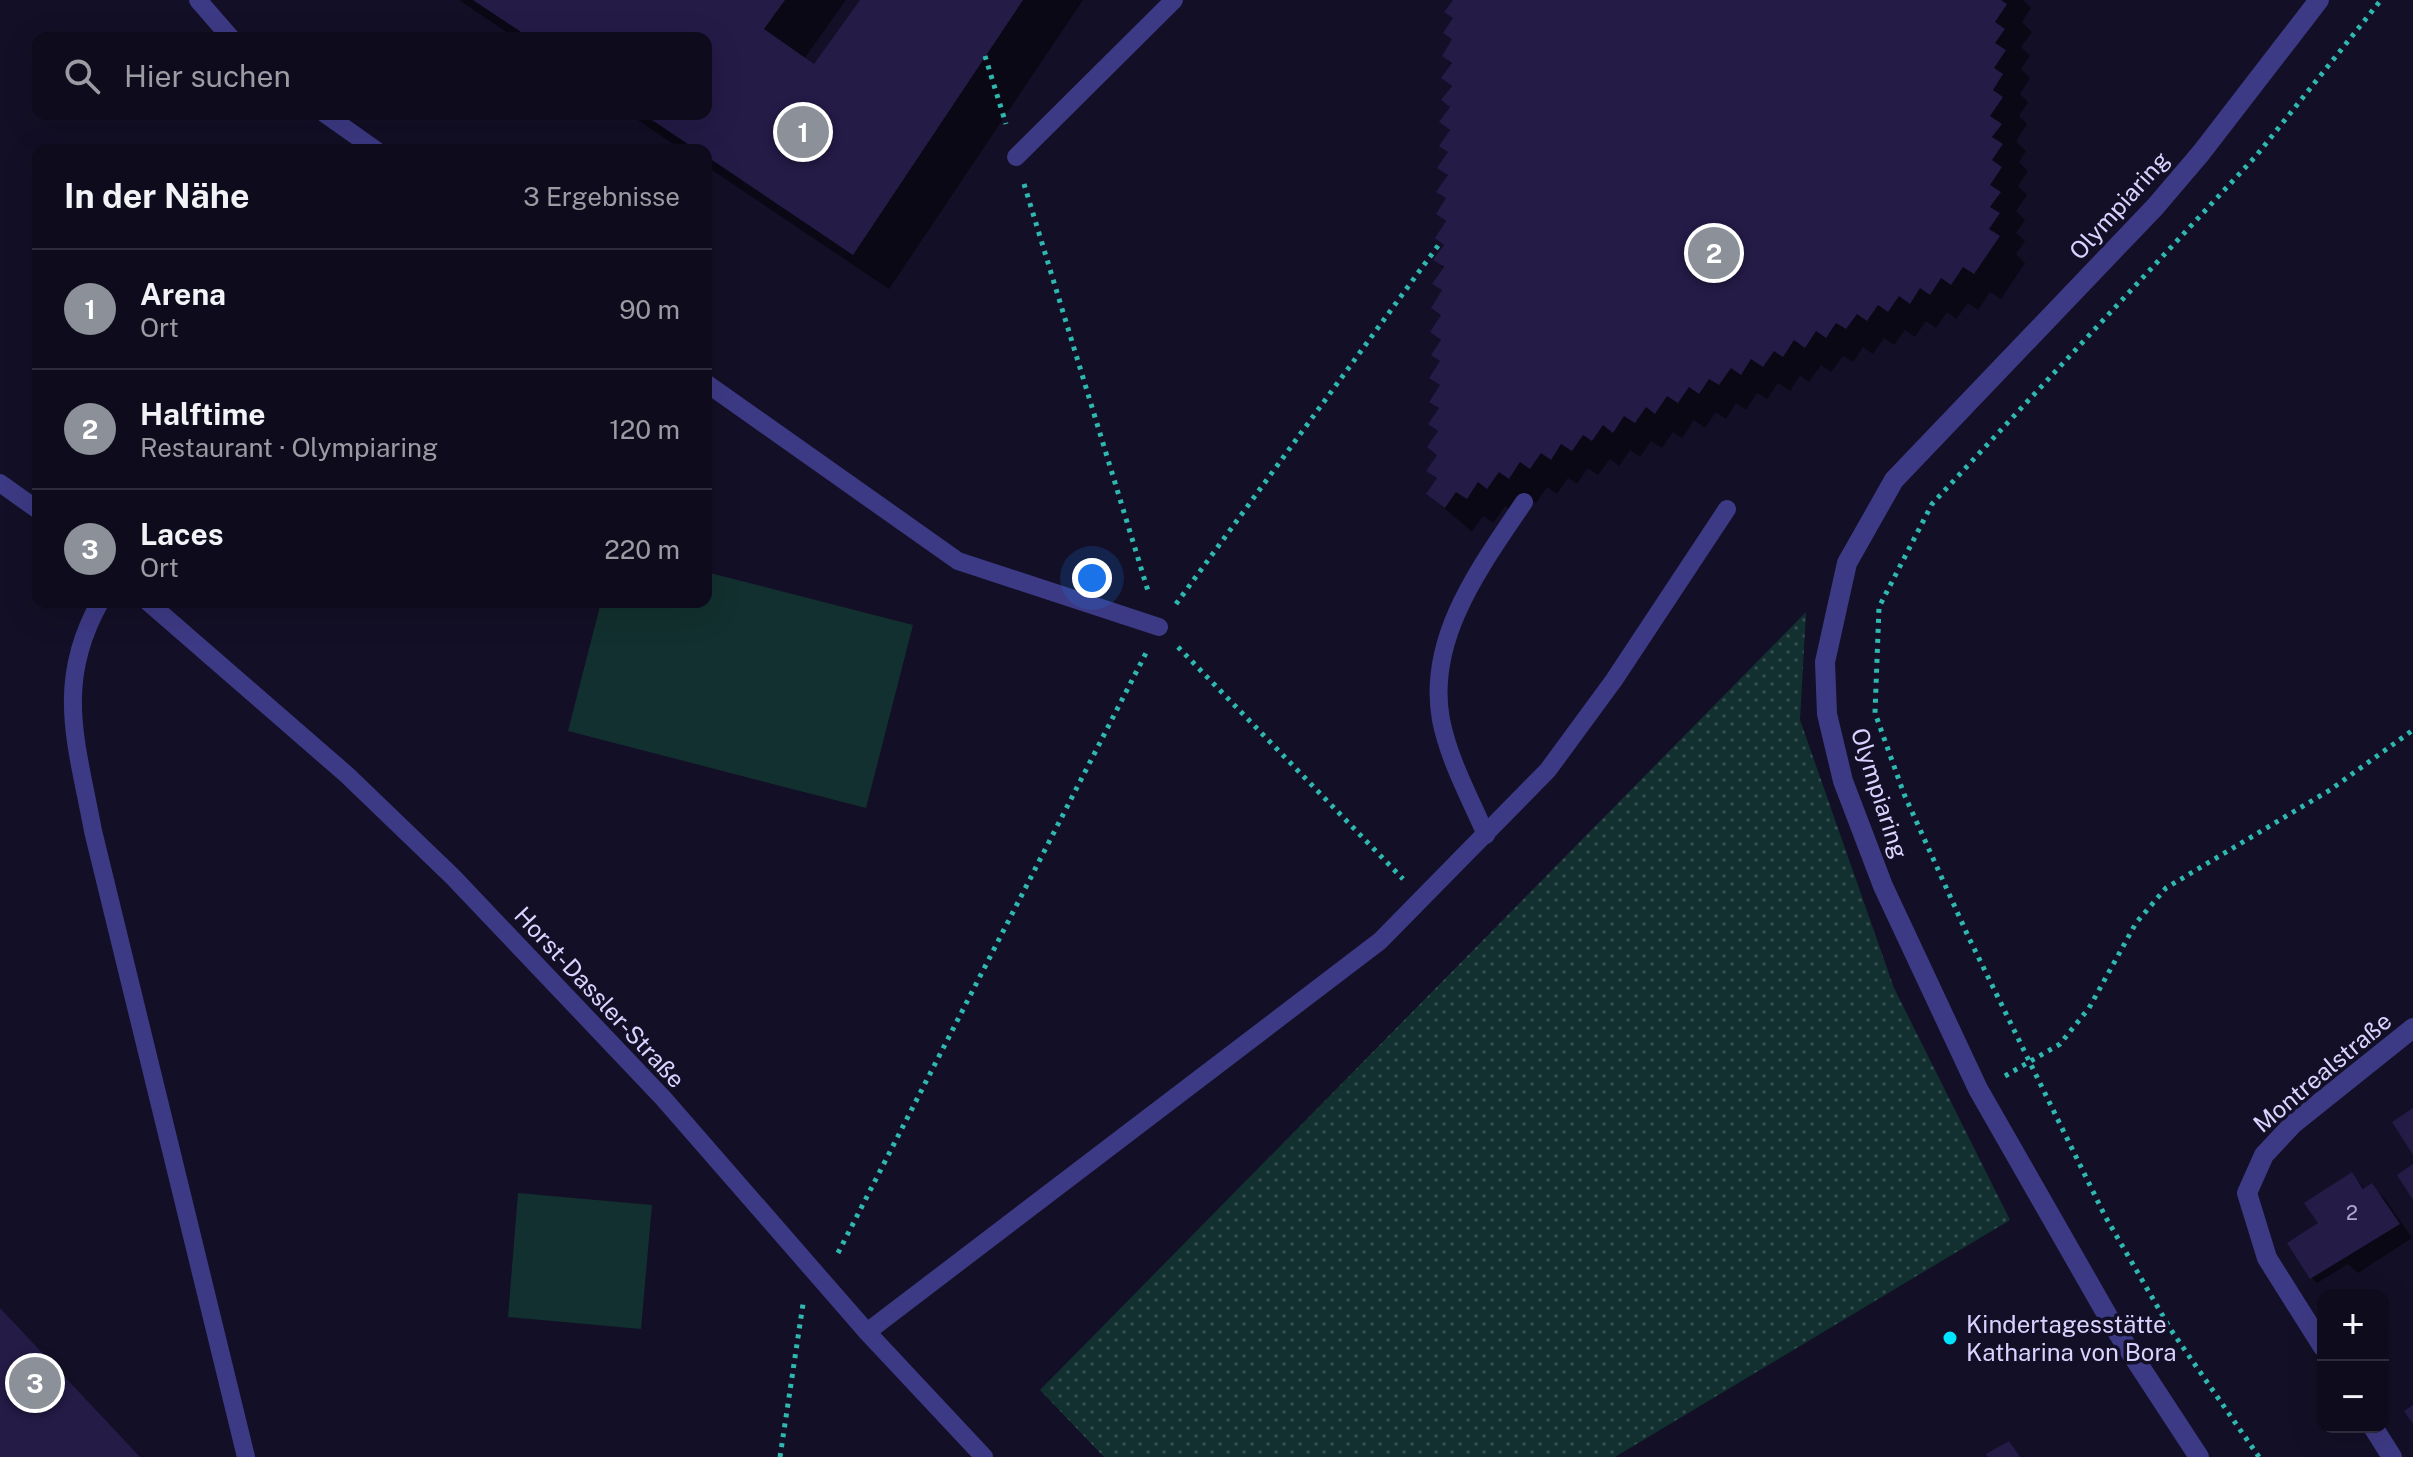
<!DOCTYPE html>
<html lang="de">
<head>
<meta charset="utf-8">
<style>
  body { margin:0; font-family:"Public Sans",sans-serif; background:#171425; color:#f1f3f6 }
  .controls { position:absolute; right:24px; bottom:24px; display:grid; overflow:hidden; border-radius:16px; box-shadow:0 8px 32px #0002 }
  .controls button { width:72px; height:72px; display:grid; place-items:center; padding:0; border:0; border-bottom:2px solid #2e2b3b; background:#0e0b1c; color:#f1f3f6; font:40px sans-serif }
  .you { position:absolute; left:1092px; top:578px; width:28px; height:28px; margin:-20px; border:6px solid #fff; border-radius:50%; background:#1a73e8; box-shadow:0 0 0 12px #1a73e833 }
  .badge { display:grid; place-items:center; width:52px; height:52px; border-radius:50%; background:#8c9099; color:#fff; font-size:26px; font-weight:700 }
  .pin { position:absolute; translate:-50% -50%; border:4px solid #fff; box-shadow:0 2px 8px #0006 }
  .list { margin:0; padding:0; list-style:none }
  h2 { display:flex; justify-content:space-between; align-items:center; height:104px; margin:0; padding:0 32px; font-size:34px }
  h2 small { font-size:26px; font-weight:400; color:#9b9ba3 }
  .list li { display:grid; grid-template-columns:52px 1fr auto; gap:24px; align-items:center; box-sizing:border-box; height:120px; padding:0 32px; border-top:2px solid #2e2b3b }
  .list b { display:block; font-size:30px; white-space:nowrap }
  .list p { margin:0; font-size:26px; white-space:nowrap; color:#9b9ba3 }
  .list em { font-size:26px; font-style:normal; color:#9b9ba3 }
  .icon { flex:none; width:44px; height:44px; fill:none; stroke:currentColor; stroke-width:2; stroke-linecap:round; stroke-linejoin:round }
  .map { position:relative; flex:none; width:2413px; height:1457px; overflow:hidden }
  .search { position:absolute; background:#0e0b1c; box-shadow:0 8px 32px #0002; left:32px; top:32px; width:680px; height:88px; display:flex; align-items:center; gap:20px; box-sizing:border-box; padding:0 28px; border-radius:16px; color:#9b9ba3; font-size:30px }
  .panel { position:absolute; background:#0e0b1c; box-shadow:0 8px 32px #0002; left:32px; top:144px; width:680px; height:464px; border-radius:16px }
  .map>svg:first-child { display:block }
  .grass { fill:url(#grass-dots) }
  .pitch { fill:#12302f }
  .shadow { fill:#0007 }
  .building { fill:#241b47 }
  .lines { fill:none; stroke-linecap:round; stroke-linejoin:round }
  .path { stroke:#2fb8b0; stroke-width:5; stroke-dasharray:4 6; stroke-linecap:butt }
  .lane { stroke:#3d3a85; stroke-width:18 }
  .street { stroke:#3d3a85; stroke-width:20 }
  .poi-dot { fill:#00e5ff; stroke:#130f26; stroke-width:3 }
  .labels { text-anchor:middle; dominant-baseline:central; stroke-width:7; stroke-linejoin:round; paint-order:stroke }
  .number-label { font-size:20px; fill:#aca6d1 }
  .street-label { font-size:24px; fill:#d9d4ff; stroke:#130f26 }
  .poi-label { font-size:24px; fill:#d9d4ff; stroke:#130f26; text-anchor:start }
</style>
</head>
<body>
<div class="map">
<svg width="2413" height="1457" viewBox="0 0 2413 1457">
  <defs>
    <pattern id="grass-dots" width="8" height="8" patternUnits="userSpaceOnUse" patternTransform="scale(2)"><rect width="8" height="8" fill="#12302f"/><path d="M2 2h.1M6 6h.1" fill="none" stroke="#344d4e" stroke-width="1.8" stroke-linecap="round"/></pattern>
  </defs>
  <rect width="100%" height="100%" fill="#130f26"/>
  <polygon class="grass" points="1806,612 1800,720 1894,988 2010,1220 1615,1457 1104,1457 1040,1390"/>
  <g class="pitch">
    <polygon points="706,572 913,625 866,808 568,731 601,602 706,602"/>
    <polygon points="518,1193 652,1205 641,1329 508,1317"/>
  </g>
  <g class="shadow">
    <polygon points="459,0 846,0 804,59 815,67 862,0 1083,0 889,289 706,166 706,150 682,150 629,114 706,114 706,38 515,38"/>
    <polygon points="1455,0 2023,0 2031,8 2022,22 2032,32 2021,47 2030,56 2021,69 2030,78 2020,94 2028,102 2019,116 2027,124 2016,141 2026,151 2019,162 2028,171 2018,186 2027,195 2016,211 2025,220 2016,233 2025,241 2016,254 2025,263 2001,299 1990,292 1978,310 1968,303 1956,319 1947,312 1936,328 1926,321 1915,337 1905,330 1894,345 1884,338 1873,354 1863,347 1853,362 1843,356 1831,372 1821,365 1809,382 1800,375 1790,391 1778,383 1767,399 1757,393 1746,410 1736,403 1726,419 1716,412 1705,428 1694,420 1682,438 1673,432 1662,448 1651,441 1640,457 1630,450 1619,466 1610,459 1598,475 1588,468 1577,484 1568,478 1557,494 1547,487 1536,503 1525,496 1514,513 1505,506 1493,523 1483,516 1472,532 1428,494 1438,480 1429,471 1439,456 1439,433 1431,424 1440,410 1432,402 1441,386 1432,377 1442,363 1433,354 1442,342 1432,332 1442,316 1443,292 1435,283 1445,270 1435,260 1446,246 1447,223 1438,214 1448,200 1439,191 1449,177 1440,167 1450,154 1442,146 1451,132 1442,122 1452,108 1453,88 1443,78 1453,65 1444,56 1454,41"/>
    <polygon points="2352,1174 2366,1190 2372,1186 2385,1199 2412,1238 2358,1273 2348,1264 2317,1283 2311,1277 2320,1224"/>
  </g>
  <g class="building">
    <polygon points="473,0 785,0 764,29 814,64 860,0 1023,0 853,255 706,156 706,150 697,150 643,114 706,114 706,38 530,38"/>
    <polygon points="1453,0 2001,0 2007,4 1995,22 2005,29 1995,43 2006,50 1994,68 2003,74 1993,90 2003,97 1990,116 2002,124 1992,137 2003,144 1992,160 2002,167 1990,185 2001,192 1990,207 2000,213 1989,229 2000,236 1974,274 1963,267 1951,285 1941,278 1930,295 1920,288 1910,304 1899,296 1888,312 1878,305 1867,321 1857,314 1846,329 1836,323 1826,338 1816,331 1805,348 1794,340 1783,357 1774,351 1763,367 1751,359 1741,375 1731,368 1719,385 1709,379 1699,394 1689,387 1678,403 1667,396 1655,414 1646,407 1635,423 1624,416 1613,433 1603,425 1592,441 1583,435 1572,451 1561,444 1551,460 1541,453 1530,469 1520,462 1509,479 1499,472 1487,489 1478,482 1467,499 1456,492 1445,508 1426,494 1437,478 1426,471 1437,455 1427,447 1438,431 1428,424 1439,408 1429,402 1440,385 1429,378 1440,361 1431,355 1441,340 1430,332 1441,315 1431,308 1442,290 1432,284 1444,267 1433,260 1444,245 1435,238 1446,221 1436,214 1446,198 1436,192 1448,175 1437,168 1448,152 1439,146 1450,130 1439,122 1450,107 1441,100 1452,86 1441,78 1452,63 1442,56 1452,39 1443,33 1453,18 1444,12"/>
    <polygon points="2413,1108 2413,1155 2392,1122"/>
    <polygon points="2413,1164 2413,1200 2397,1175"/>
    <polygon points="2352,1172 2363,1189 2372,1183 2400,1224 2310,1279 2287,1243 2318,1223 2304,1203"/>
    <polygon points="0,1308 140,1457 0,1457"/>
    <polygon points="2413,1405 2413,1424 2404,1411"/>
    <polygon points="2009,1441 2020,1457 1988,1457 1986,1454"/>
  </g>
  <g class="lines">
    <g class="path">
      <polyline points="985,56 1006,124"/>
      <polyline points="1024,184 1148,591"/>
      <polyline points="1176,604 1440,243"/>
      <polyline points="1178,647 1403,879"/>
      <polyline points="2005,1076 2060,1044 2089,1008 2136,923 2166,888 2330,790 2413,730"/>
      <polyline points="838,1253 1146,653"/>
      <polyline points="780,1457 803,1304"/>
      <polyline points="2259,1457 2171,1330 2105,1216 1968,936 1904,794 1875,713 1879,607 1932,504 2256,156 2381,0"/>
    </g>
    <g class="lane">
      <polyline points="198,0 231,38"/>
      <polyline points="325,114 376,150"/>
      <polyline points="1016,157 1174,0"/>
      <polyline points="706,383 958,561 1159,627"/>
      <polyline points="0,483 38,510"/>
      <path d="M100,602c-46,82 -23,142 -7,229l153,626"/>
      <polyline points="148,602 347,775 453,877 663,1098 867,1332 984,1457"/>
      <path d="M1486,835c-16,-37 -37,-75 -45,-115 -15,-82 40,-154 83,-218"/>
      <polyline points="867,1332 1380,941 1548,770 1614,680 1727,509"/>
    </g>
    <g class="street">
      <polyline points="2323,1347 2267,1258 2247,1193 2264,1155 2293,1124 2413,1028"/>
      <polyline points="2373,1427 2392,1457"/>
      <polyline points="2199,1457 2114,1327 1978,1089 1883,886 1843,781 1827,714 1825,662 1847,563 1894,480 2155,207 2201,153 2319,0"/>
    </g>
  </g>
  <circle class="poi-dot" cx="1950" cy="1338" r="8"/>
  <g class="labels">
    <g class="number-label">
      <text x="2352" y="1213">2</text>
    </g>
    <g class="street-label">
      <text transform="translate(2119 205) rotate(-48)">Olympiaring</text>
      <text transform="translate(1880 793) rotate(72)">Olympiaring</text>
      <text transform="translate(600 997) rotate(47)">Horst-Dassler-Straße</text>
      <text transform="translate(2322 1072) rotate(-40)">Montrealstraße</text>
    </g>
    <g class="poi-label">
      <text x="1966" y="1324">Kindertagesstätte<tspan x="1966" dy="28">Katharina von Bora</tspan></text>
    </g>
  </g>
</svg>
<div class="controls">
<button>+</button>
<button>−</button>
</div>
<div class="you"></div>
<div class="pin badge" style="left:803px;top:132px">1</div>
<div class="pin badge" style="left:1714px;top:253px">2</div>
<div class="pin badge" style="left:35px;top:1383px">3</div>
<div class="search"><svg class="icon" aria-label="search" viewBox="0 0 24 24"><circle cx="10" cy="10" r="6"/><path d="M15 15l6 6"/></svg>Hier suchen</div>
<section class="panel">
<h2>In der Nähe<small>3 Ergebnisse</small></h2>
<ul class="list">
<li><span class="badge">1</span><div><b>Arena</b><p>Ort</p></div><em>90 m</em></li>
<li><span class="badge">2</span><div><b>Halftime</b><p>Restaurant · Olympiaring</p></div><em>120 m</em></li>
<li><span class="badge">3</span><div><b>Laces</b><p>Ort</p></div><em>220 m</em></li>
</ul>
</section>
</div>
</body>
</html>
